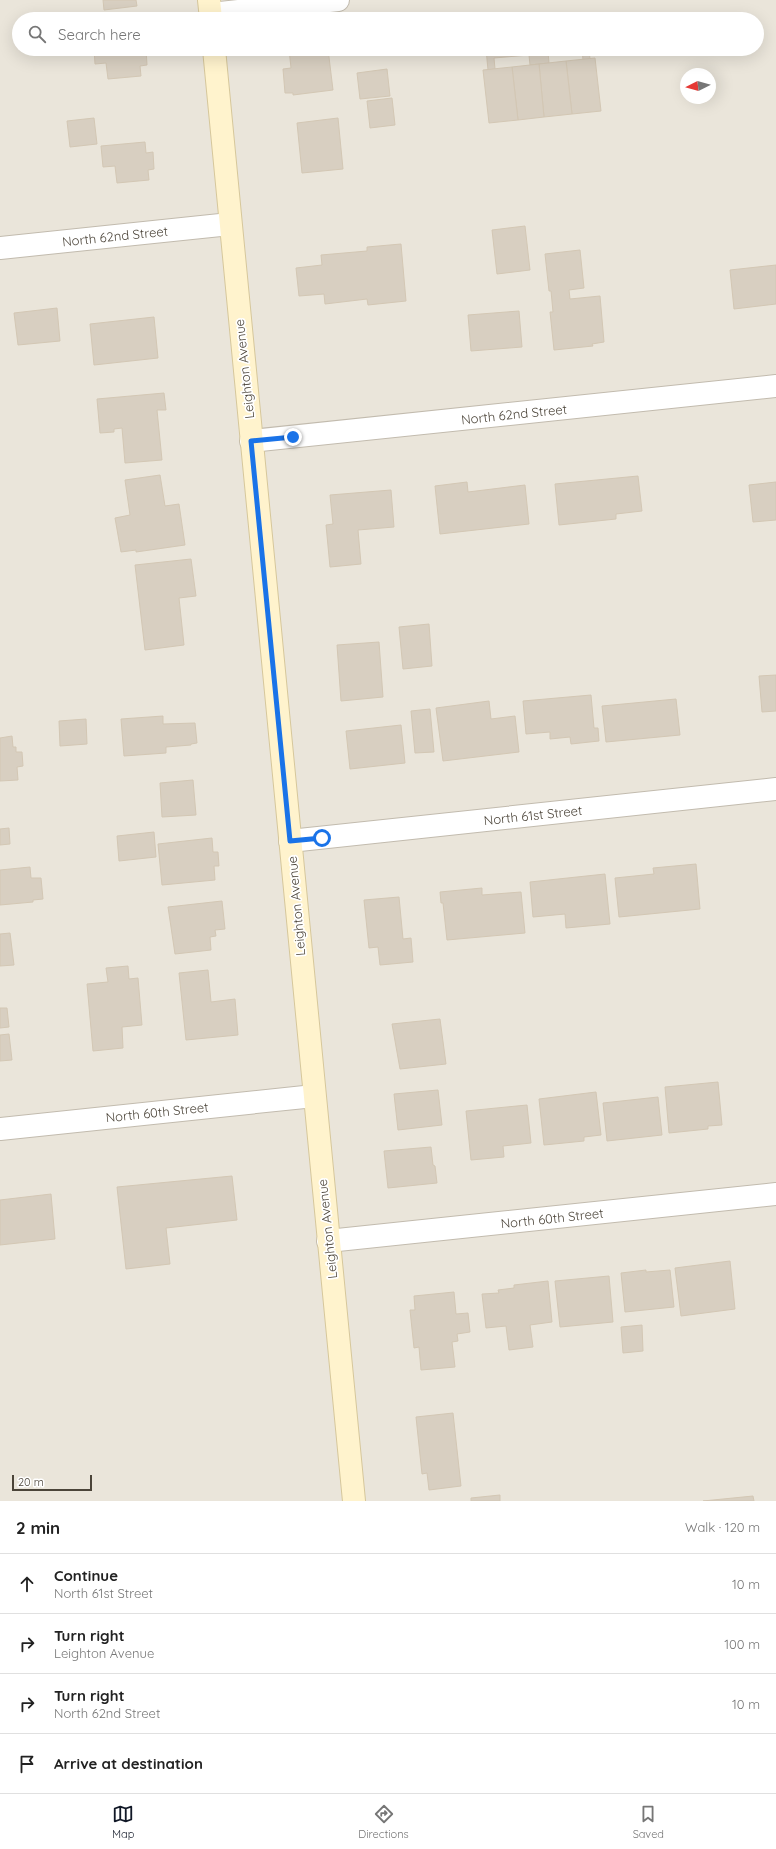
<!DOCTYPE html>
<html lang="en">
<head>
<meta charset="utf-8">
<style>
  body { margin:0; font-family:Quicksand,sans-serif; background:#f2f2f2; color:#222 }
  .compass { position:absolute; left:680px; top:68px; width:36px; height:36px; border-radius:50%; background:#fff; box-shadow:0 4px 16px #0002; rotate:264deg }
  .scale { position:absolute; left:12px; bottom:10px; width:80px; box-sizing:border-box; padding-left:4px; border:2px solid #4b4439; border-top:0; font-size:11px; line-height:14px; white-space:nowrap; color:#4b4439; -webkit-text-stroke:3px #fff; paint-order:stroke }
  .stop { position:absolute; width:12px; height:12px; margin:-9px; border:3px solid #1a73e8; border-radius:50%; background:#fff }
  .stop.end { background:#1a73e8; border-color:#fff; box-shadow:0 1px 4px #0008 }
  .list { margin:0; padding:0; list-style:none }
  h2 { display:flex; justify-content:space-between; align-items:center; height:52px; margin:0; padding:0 16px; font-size:17px }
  h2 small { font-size:13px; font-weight:400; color:#767676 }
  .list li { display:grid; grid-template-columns:26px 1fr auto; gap:12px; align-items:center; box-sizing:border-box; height:60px; padding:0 16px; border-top:1px solid #e0e0e0 }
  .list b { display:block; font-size:15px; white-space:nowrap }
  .list p { margin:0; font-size:13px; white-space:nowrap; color:#767676 }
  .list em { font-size:13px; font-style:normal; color:#767676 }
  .icon { flex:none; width:22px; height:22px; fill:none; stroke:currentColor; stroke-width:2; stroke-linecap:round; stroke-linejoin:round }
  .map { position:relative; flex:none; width:776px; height:1501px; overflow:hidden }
  .search { position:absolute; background:#fff; box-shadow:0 4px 16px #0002; left:12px; right:12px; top:12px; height:44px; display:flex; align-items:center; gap:10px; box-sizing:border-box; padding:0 14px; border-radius:22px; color:#767676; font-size:15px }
  .sheet { height:292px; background:#fff }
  nav { display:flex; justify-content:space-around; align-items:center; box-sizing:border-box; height:56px; border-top:1px solid #e0e0e0; background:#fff; font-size:11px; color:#767676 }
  nav a { display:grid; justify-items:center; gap:2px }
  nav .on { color:#111827 }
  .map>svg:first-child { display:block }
  .residential { fill:#eae5da; fill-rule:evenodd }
  .building { fill:#d8cfc1; stroke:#d3c7b4 }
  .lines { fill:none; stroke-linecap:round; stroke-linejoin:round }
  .street-casing { stroke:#c2bbae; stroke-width:24 }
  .secondary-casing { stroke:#d6c79b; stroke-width:24 }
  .street { stroke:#fff; stroke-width:22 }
  .secondary { stroke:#fff3cd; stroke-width:22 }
  .route { stroke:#1a73e8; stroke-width:5 }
  .labels { text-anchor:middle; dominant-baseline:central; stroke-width:3.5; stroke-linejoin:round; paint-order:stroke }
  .street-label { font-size:13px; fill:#4b4439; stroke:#fff }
</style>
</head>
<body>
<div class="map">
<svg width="776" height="1501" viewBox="0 0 776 1501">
  <rect width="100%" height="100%" fill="#f6f3ec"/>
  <path class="residential" d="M0,0h776v1501h-776zM19,19h738v30h-738zM686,74h24v24h-24z"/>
  <g class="building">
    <polygon points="103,0 136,0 137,6 104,10"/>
    <polygon points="94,49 146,49 147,65 140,66 141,76 108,79 106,63 95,64"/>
    <polygon points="289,49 328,49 333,90 293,95 293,93 285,93 283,69 291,68"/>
    <polygon points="486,49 578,49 548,52 549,63 530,65 529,55 494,58 495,69 488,70"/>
    <polygon points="582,49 589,49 590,59 583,60"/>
    <polygon points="595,58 601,111 572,114 566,61"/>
    <polygon points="566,61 572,114 544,117 539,64"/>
    <polygon points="539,64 544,117 518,120 512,67"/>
    <polygon points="512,67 518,120 489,123 483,70"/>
    <polygon points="387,69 390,96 360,99 357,73"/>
    <polygon points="392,98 395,125 370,128 367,101"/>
    <polygon points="94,118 97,144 70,147 67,121"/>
    <polygon points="338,118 343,169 302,173 297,123"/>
    <polygon points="145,142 146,153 153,152 154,169 148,170 149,180 117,183 115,166 103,167 101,146"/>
    <polygon points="525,226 530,270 497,274 492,230"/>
    <polygon points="401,244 406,301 368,305 367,299 325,304 324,294 299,296 296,268 322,265 321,255 367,251 367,247"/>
    <polygon points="580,250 584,288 569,290 570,299 600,296 604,342 592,344 593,346 554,350 550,312 553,312 551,291 549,291 545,254"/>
    <polygon points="776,265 776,304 734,309 730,270"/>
    <polygon points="57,308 60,341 18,345 14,313"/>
    <polygon points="519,311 522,347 471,351 468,315"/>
    <polygon points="154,317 158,358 94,365 90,324"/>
    <polygon points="164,393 166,410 157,410 162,460 125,463 122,428 114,429 114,432 100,433 97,399"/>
    <polygon points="160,475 165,506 179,504 185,545 136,552 136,550 121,552 115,518 130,515 125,480"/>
    <polygon points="638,476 642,511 616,514 616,519 559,525 555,484"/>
    <polygon points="467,482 468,492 525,485 529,524 440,534 435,486"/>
    <polygon points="776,482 776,520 753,522 749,485"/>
    <polygon points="391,490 394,527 358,530 361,564 330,567 326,525 333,524 330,495"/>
    <polygon points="191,559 196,596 179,598 184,645 145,650 135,565"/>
    <polygon points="429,624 432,666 403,669 399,627"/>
    <polygon points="379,642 383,697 341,701 337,645"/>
    <polygon points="776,675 776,711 762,712 759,676"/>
    <polygon points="591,695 594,728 598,728 599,741 571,744 570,737 550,739 550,732 526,734 523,701"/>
    <polygon points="676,699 680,735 606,742 602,706"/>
    <polygon points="489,701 491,719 515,716 519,752 443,761 436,708"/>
    <polygon points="430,709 434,752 415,753 411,711"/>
    <polygon points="163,716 163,724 195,723 197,743 191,744 191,745 166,747 166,753 124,756 121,719"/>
    <polygon points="86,719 87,744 60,746 59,721"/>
    <polygon points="401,725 405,763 350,769 346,731"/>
    <polygon points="12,736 13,747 16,747 16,752 22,752 23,766 17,767 18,780 0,781 0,738"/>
    <polygon points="193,780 196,815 162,817 160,783"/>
    <polygon points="9,828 10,844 0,845 0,829"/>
    <polygon points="154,832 156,857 119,861 117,836"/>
    <polygon points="212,838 213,852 218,852 219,866 214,866 215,880 162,885 158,844"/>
    <polygon points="696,864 700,909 619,917 615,878 654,874 653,868"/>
    <polygon points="30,867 31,878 41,878 43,899 33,900 33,902 0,905 0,870"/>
    <polygon points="605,874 610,924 566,928 565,914 533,917 530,882"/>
    <polygon points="482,888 482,895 521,892 525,933 447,940 443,903 441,903 440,892"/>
    <polygon points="399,897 403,939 411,938 413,962 380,965 378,947 369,948 364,900"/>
    <polygon points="222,901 225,929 215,930 216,936 210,937 211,950 175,954 168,907"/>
    <polygon points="10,933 14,965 0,966 0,934"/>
    <polygon points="128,966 129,979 138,978 142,1025 122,1027 123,1048 93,1051 87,984 108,982 106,968"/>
    <polygon points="208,970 211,1002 235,999 238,1035 186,1040 179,973"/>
    <polygon points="0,1008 7,1008 9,1027 0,1028"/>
    <polygon points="440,1019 446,1064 400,1069 392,1024"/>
    <polygon points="9,1034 12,1060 0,1061 0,1035"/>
    <polygon points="718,1082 722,1125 708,1126 708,1129 669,1133 665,1087"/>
    <polygon points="438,1090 442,1125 398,1130 394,1094"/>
    <polygon points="596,1092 601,1135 584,1137 584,1141 544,1145 539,1099"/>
    <polygon points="658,1097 662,1135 607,1141 603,1103"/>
    <polygon points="527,1105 531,1143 503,1146 504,1157 471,1160 466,1111"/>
    <polygon points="431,1147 433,1165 435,1166 437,1183 388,1188 384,1151"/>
    <polygon points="232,1176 237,1220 166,1228 170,1264 126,1269 117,1187"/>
    <polygon points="51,1194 55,1239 0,1245 0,1200"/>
    <polygon points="730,1261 735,1309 681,1316 675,1268"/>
    <polygon points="646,1270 646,1272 670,1270 674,1307 625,1312 621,1273"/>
    <polygon points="609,1276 613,1322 560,1327 555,1281"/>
    <polygon points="548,1281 552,1322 530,1325 533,1347 509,1350 506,1326 486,1328 482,1294 499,1293 498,1290 514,1288 514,1285"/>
    <polygon points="454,1292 456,1314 468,1313 470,1332 457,1334 458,1341 452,1342 455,1367 421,1370 419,1347 414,1348 410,1310 415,1310 414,1296"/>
    <polygon points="642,1325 643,1351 623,1353 621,1327"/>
    <polygon points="453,1413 461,1486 429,1490 427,1473 422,1474 416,1417"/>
    <polygon points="500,1495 500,1501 471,1501 471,1498"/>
    <polygon points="753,1496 754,1501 703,1501"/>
  </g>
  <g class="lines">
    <g class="street-casing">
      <g id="street">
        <polyline points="211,14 338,0"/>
        <polyline points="0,248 230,224"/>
        <polyline points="251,441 776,386"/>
        <polyline points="290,841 776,789"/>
        <polyline points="0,1129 314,1096"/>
        <polyline points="328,1241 776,1194"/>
      </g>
    </g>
    <g class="secondary-casing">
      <g id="secondary">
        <polyline points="209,0 211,19"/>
        <polyline points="214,49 354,1501"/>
      </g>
    </g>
    <use href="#street" class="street"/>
    <use href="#secondary" class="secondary"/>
  </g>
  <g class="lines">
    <polyline class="route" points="293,437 251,441 290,841 322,838"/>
  </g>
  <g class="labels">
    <g class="street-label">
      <text transform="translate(115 236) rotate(-6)">North 62nd Street</text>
      <text transform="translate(244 369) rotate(-96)">Leighton Avenue</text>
      <text transform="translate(514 414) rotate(-6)">North 62nd Street</text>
      <text transform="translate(533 815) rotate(-6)">North 61st Street</text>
      <text transform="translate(296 906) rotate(-95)">Leighton Avenue</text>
      <text transform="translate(157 1112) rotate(-6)">North 60th Street</text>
      <text transform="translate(552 1218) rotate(-6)">North 60th Street</text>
      <text transform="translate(327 1229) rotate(-96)">Leighton Avenue</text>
    </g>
  </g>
</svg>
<svg class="compass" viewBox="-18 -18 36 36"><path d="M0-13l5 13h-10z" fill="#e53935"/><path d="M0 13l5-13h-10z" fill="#767676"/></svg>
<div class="scale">20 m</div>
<div class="stop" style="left:322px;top:838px"></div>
<div class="stop end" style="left:293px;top:437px"></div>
<div class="search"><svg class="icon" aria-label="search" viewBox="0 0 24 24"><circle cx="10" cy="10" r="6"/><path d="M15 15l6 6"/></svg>Search here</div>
</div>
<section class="sheet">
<h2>2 min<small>Walk · 120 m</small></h2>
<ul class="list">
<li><svg class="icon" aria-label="ahead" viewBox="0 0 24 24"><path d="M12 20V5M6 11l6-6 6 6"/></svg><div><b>Continue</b><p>North 61st Street</p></div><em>10 m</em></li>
<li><svg class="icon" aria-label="right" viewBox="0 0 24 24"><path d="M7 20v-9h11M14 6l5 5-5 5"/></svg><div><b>Turn right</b><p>Leighton Avenue</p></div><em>100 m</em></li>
<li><svg class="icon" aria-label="right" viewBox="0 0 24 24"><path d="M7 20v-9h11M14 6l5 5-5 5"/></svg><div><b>Turn right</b><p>North 62nd Street</p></div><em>10 m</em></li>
<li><svg class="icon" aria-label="arrive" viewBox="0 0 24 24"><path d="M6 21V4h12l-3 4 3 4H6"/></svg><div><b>Arrive at destination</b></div></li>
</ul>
</section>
<nav>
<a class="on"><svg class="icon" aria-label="map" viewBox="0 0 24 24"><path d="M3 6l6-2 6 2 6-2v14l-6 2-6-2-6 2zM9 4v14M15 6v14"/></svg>Map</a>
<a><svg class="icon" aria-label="directions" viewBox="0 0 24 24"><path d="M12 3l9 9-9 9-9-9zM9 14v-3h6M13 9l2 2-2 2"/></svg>Directions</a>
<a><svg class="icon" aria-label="saved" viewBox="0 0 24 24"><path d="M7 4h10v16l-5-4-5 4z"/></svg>Saved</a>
</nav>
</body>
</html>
